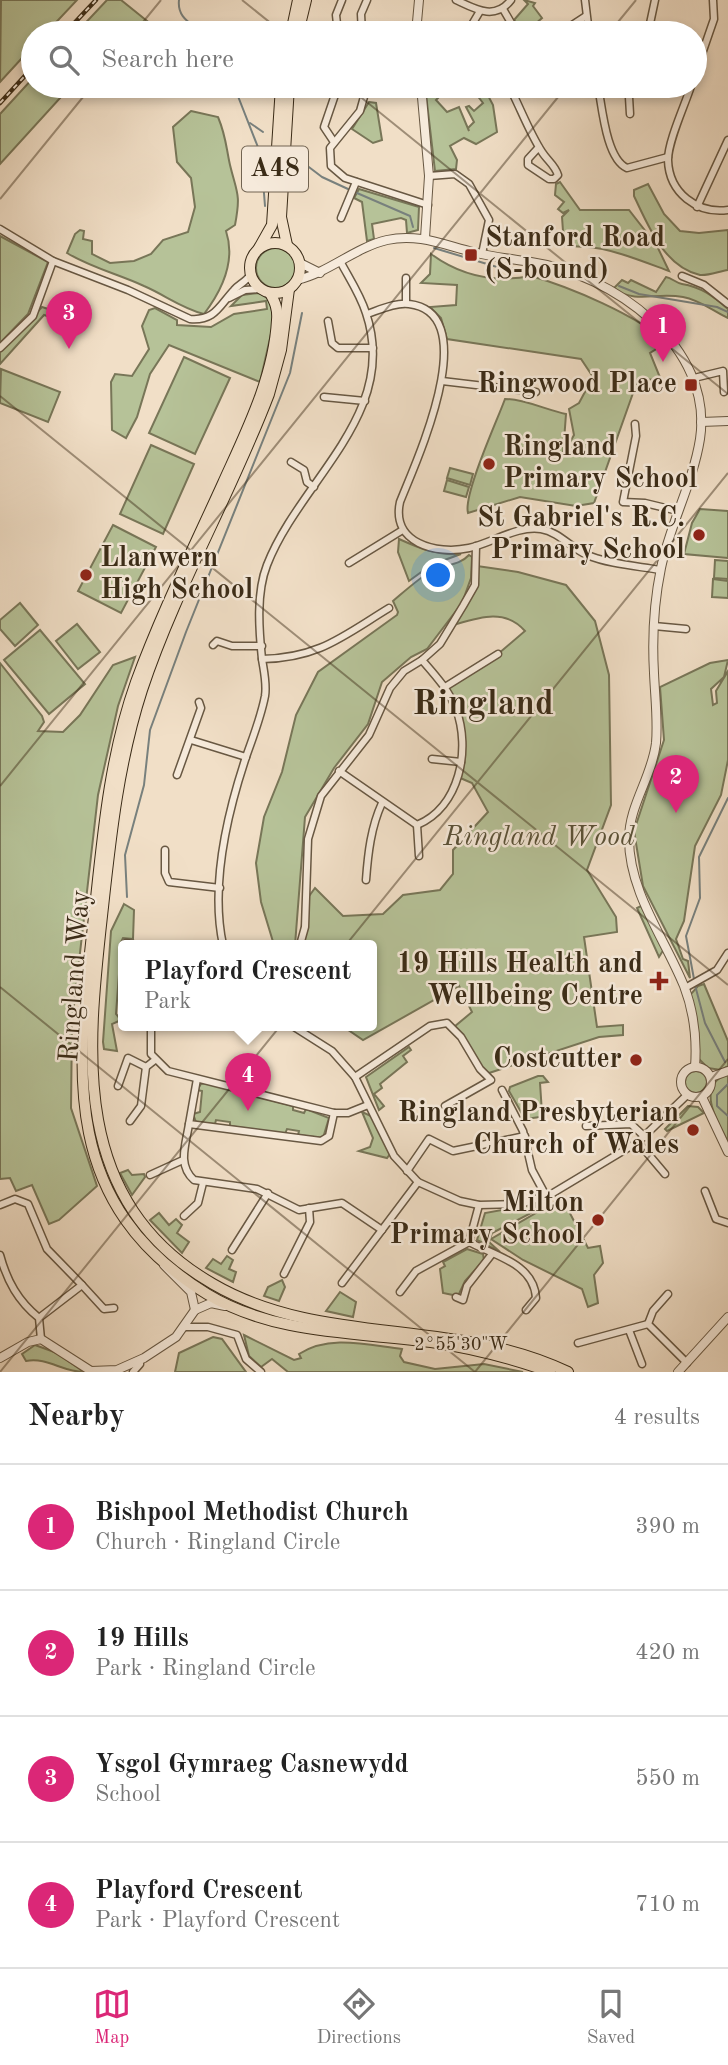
<!DOCTYPE html>
<html lang="en">
<head>
<meta charset="utf-8">
<style>
  body { margin:0; font-family:"Old Standard TT",serif; background:#f2f2f2; color:#222 }
  .you { position:absolute; left:439px; top:576px; width:24px; height:24px; margin:-18px; border:5px solid #fff; border-radius:50%; background:#1a73e8; box-shadow:0 0 0 10px #1a73e833 }
  .badge { display:grid; place-items:center; width:46px; height:46px; border-radius:50%; background:#db2777; color:#fff; font-size:23px; font-weight:700 }
  .pin { position:absolute; translate:-50% -58px; filter:drop-shadow(0 2px 4px #0008) }
  .pin::after { content:''; position:absolute; top:37px; width:24px; height:21px; background:inherit; clip-path:polygon(0 0,100% 0,50% 100%) }
  .popup { position:absolute; left:118px; top:940px; width:259px; height:91px; box-sizing:border-box; display:grid; place-content:center; border-radius:7px; background:#fff; filter:drop-shadow(0 2px 5px #0005); font-size:23px; white-space:nowrap; color:#767676 }
  .popup b { font-size:26px; color:#222 }
  .popup::after { content:''; position:absolute; left:50%; top:100%; margin-left:-14px; border:14px solid transparent; border-top-color:#fff }
  .list { margin:0; padding:0; list-style:none }
  h2 { display:flex; justify-content:space-between; align-items:center; height:91px; margin:0; padding:0 28px; font-size:30px }
  h2 small { font-size:23px; font-weight:400; color:#767676 }
  .list li { display:grid; grid-template-columns:46px 1fr auto; gap:21px; align-items:center; box-sizing:border-box; height:126px; padding:0 28px; border-top:2px solid #e0e0e0 }
  .list b { display:block; font-size:26px; white-space:nowrap }
  .list p { margin:0; font-size:23px; white-space:nowrap; color:#767676 }
  .list em { font-size:23px; font-style:normal; color:#767676 }
  .icon { flex:none; width:38px; height:38px; fill:none; stroke:currentColor; stroke-width:2; stroke-linecap:round; stroke-linejoin:round }
  .map { position:relative; flex:none; width:728px; height:1372px; overflow:hidden }
  .search { position:absolute; background:#fff; box-shadow:0 4px 10px #0003; left:21px; right:21px; top:21px; height:77px; display:flex; align-items:center; gap:18px; box-sizing:border-box; padding:0 24px; border-radius:38px; color:#767676; font-size:26px }
  .sheet { height:595px; background:#fff }
  nav { display:flex; justify-content:space-around; align-items:center; box-sizing:border-box; height:98px; border-top:2px solid #e0e0e0; background:#fff; font-size:19px; color:#767676 }
  nav a { display:grid; justify-items:center; gap:4px }
  nav .on { color:#db2777 }
  .map>svg:first-child { display:block }
  .green { fill:#b6c298; stroke:#787658; stroke-width:2 }
  .lines { fill:none; stroke-linecap:round; stroke-linejoin:round }
  .stream { stroke:#78807d; stroke-width:2 }
  .minor-casing { stroke:#685843; stroke-width:9 }
  .tertiary-casing { stroke:#685843; stroke-width:10 }
  .primary-casing { stroke:#3a2b17; stroke-width:12 }
  .minor { stroke:#f6eadb; stroke-width:6 }
  .tertiary { stroke:#f6eadb; stroke-width:8 }
  .primary { stroke:#f1dfc7; stroke-width:10 }
  .rail-casing { stroke:#3a2b17; stroke-width:4.5 }
  .rail { stroke:#f6eadb; stroke-width:2; stroke-dasharray:5; stroke-linecap:butt }
  .ticks { fill:none; stroke:#3a2b17; stroke-width:2; stroke-opacity:0.45 }
  .poi-dot { fill:#8f2418; stroke:#f6eadb; stroke-width:2.5 }
  .labels { text-anchor:middle; dominant-baseline:central; stroke-width:5; stroke-linejoin:round; paint-order:stroke }
  .shield { fill:#f6eadb; stroke:#726452; stroke-width:2 }
  .shield-label { font-size:26px; font-weight:bold; fill:#3a2b17 }
  .poi-label { font-size:28px; font-weight:bold; fill:#3a2b17; stroke:#f6eadb; text-anchor:end }
  .park-label { font-size:28px; font-style:italic; fill:#595137; stroke:#f6eadb }
  .street-label { font-size:28px; fill:#3a2b17; stroke:#f6eadb }
  .district-label { font-size:35px; font-weight:bold; fill:#3a2b17; stroke:#f6eadb }
  .ticks-label { font-size:18px; text-anchor:middle; fill:#3a2b17; stroke:#f6eadb; stroke-width:5; stroke-linejoin:round; paint-order:stroke }
</style>
</head>
<body>
<div class="map">
<svg width="728" height="1372" viewBox="0 0 728 1372">
  <rect width="100%" height="100%" fill="#f1dfc7"/>
  <filter id="stains"><feTurbulence type="fractalNoise" baseFrequency=".00286" numOctaves="4"/><feColorMatrix values="0 0 0 0 .2 0 0 0 0 .09 0 0 0 0 .02 0 0 0 .5 -.17"/></filter>
  <radialGradient id="worn" r=".72"><stop offset=".6" stop-color="#630" stop-opacity="0"/><stop offset="1" stop-color="#630" stop-opacity=".3"/></radialGradient>
  <g class="green">
    <polygon points="1,0 77,0 46,33 33,33 33,46 0,82"/>
    <polygon points="107,0 121,0 162,33 76,33"/>
    <polygon points="524,0 535,3 533,6 542,18 525,33 514,20 528,4"/>
    <polygon points="33,78 33,86 71,86 0,164 0,114"/>
    <polygon points="470,86 483,86 493,105 497,132 476,144 464,138 450,146 457,160 456,169 435,171 426,94 428,90 442,87 445,91 436,100 447,112 459,107 469,131 468,128 474,122 466,107 469,106 474,111 483,103"/>
    <polygon points="369,102 376,103 382,140 373,143 352,129"/>
    <path d="M191,111l27,6c8,19 8,30 12,48 7,29 11,28 5,60l-9,6c10,30 -3,58 -22,83 -23,-6 -39,-19 -60,-28 -26,-12 -52,-18 -77,-33l8,-19 5,-4 4,1 -1,8 9,2v13l18,9 24,-2 17,-7 12,-14 25,-8 7,-25 -4,-29 -14,-16 -4,-35z"/>
    <path d="M560,182l20,28h49l28,36 12,25c-22,-8 -58,-23 -82,-24 -9,-1 -14,0 -23,-2l-2,-28 7,-7 -6,3 -5,-4 6,-7 -9,-7 1,-11z"/>
    <path d="M648,184l16,30 16,17 19,2 29,-3v40c-8,1 -20,6 -28,5 -36,-8 -52,-50 -66,-79v-6z"/>
    <polygon points="359,189 419,207 418,230 407,233 406,220 401,218 372,224 374,239 367,241 362,202 354,198"/>
    <polygon points="0,236 48,262 28,314 0,343"/>
    <circle cx="276" cy="268" r="20"/>
    <path d="M431,254c30,22 64,29 100,22 36,10 109,40 135,67l-16,10 11,27 -23,-1 -44,124 -18,3 -56,-9 -52,16c-5,-18 29,-92 37,-114 19,0 42,11 61,15l-3,40 11,-19 -5,-26 10,-6 14,-26 -12,-18 -134,-20 -6,-21 -11,-11 26,-2 1,-20 -36,-2 9,-9z"/>
    <path d="M666,277c6,1 10,6 16,7 19,3 31,12 46,25v9c-15,-7 -28,-18 -45,-21 -29,-5 -44,7 -70,-8l9,-9 6,3 3,-3 25,12z"/>
    <polygon points="259,293 270,300 274,321 260,382 169,345 150,374 137,417 126,438 112,430 111,382 115,374 132,376 149,349 142,326 149,310 155,308 177,320 177,325 211,327 234,314 267,309 266,301 231,306 242,295"/>
    <polygon points="42,307 82,320 79,326 44,315 0,364 0,352"/>
    <polygon points="184,357 230,378 195,454 149,433"/>
    <polygon points="1,369 60,392 48,422 0,403"/>
    <polygon points="151,445 194,464 163,534 120,514"/>
    <polygon points="450,468 473,474 470,485 447,478"/>
    <polygon points="447,480 469,487 466,497 444,491"/>
    <polygon points="700,509 728,511 728,558 684,554 692,523"/>
    <polygon points="113,525 156,547 121,613 78,591"/>
    <path d="M399,539c20,9 38,17 62,15l-30,11 -22,16 -11,-29z"/>
    <path d="M469,555l3,2 -1,21 -9,25 -35,46 -16,8 -29,25 -14,42 -34,44 -29,49 -10,128h-21l-13,-43 -5,-39 8,-46 18,-45 14,-57 22,-43 79,-57 1,-3 -5,-11c13,-11 26,-23 40,-31 12,-6 26,-4 36,-15z"/>
    <polygon points="715,560 728,561 728,579 714,578"/>
    <path d="M477,566l41,6 48,13 29,36 14,54 2,130 -24,65 29,47 1,15 -33,5 13,90 26,-2v10l-24,2 -113,37 -32,-47 18,-15 -13,-26 -96,54 -22,-15h31v-80h-72l4,-42 11,-15 28,28 40,-2 20,-19 37,-5 13,-16v-24l35,-38 -16,-29 -14,-6 5,-47 -18,-43 53,-33 27,-23c-21,-24 -48,-13 -75,-5l25,-40z"/>
    <polygon points="713,579 728,581 728,598 712,597"/>
    <polygon points="20,603 38,625 15,646 0,629 0,620"/>
    <polygon points="77,624 100,652 78,669 56,641"/>
    <polygon points="40,630 85,684 49,714 4,660"/>
    <polygon points="135,657 118,706 98,795 72,1023 71,1108 97,1186 59,1220 49,1224 32,1185 16,1191 10,1178 0,1179 0,663 42,716 44,722 38,731 63,732 80,715 113,665"/>
    <polygon points="728,660 724,677 711,689 713,705 717,703 716,691 728,671 728,760 721,795 695,846 684,921 676,939 683,959 688,961 690,978 643,886 634,831 664,740 660,687 710,663"/>
    <polygon points="124,904 134,910 133,939 123,938 120,944 124,960 120,961 116,1014 121,1020 112,1024 117,1051 104,1049 103,1042 111,931"/>
    <polygon points="641,906 664,949 659,957 637,908"/>
    <polygon points="704,984 728,1041 728,1066 721,1070 708,1068 698,1058 690,995 698,986"/>
    <polygon points="409,1047 411,1050 403,1056 407,1062 380,1084 382,1088 374,1094 384,1106 379,1110 366,1077"/>
    <circle cx="696" cy="1083" r="12"/>
    <path d="M728,1074v68c-11,-20 -33,-57 0,-68z"/>
    <polygon points="538,1076 543,1076 548,1082 540,1083 542,1113 540,1117 525,1119 509,1091 510,1087"/>
    <polygon points="206,1083 293,1106 293,1110 304,1113 306,1109 329,1118 323,1138 298,1135 299,1131 287,1129 285,1134 230,1126 230,1122 216,1120 215,1124 196,1122 193,1114 200,1112 202,1091 197,1090 201,1084"/>
    <polygon points="688,1106 698,1107 704,1113 667,1131 665,1129"/>
    <polygon points="362,1112 371,1116 390,1154 387,1158 359,1151 370,1147 373,1138"/>
    <polygon points="128,1170 132,1175 144,1174 145,1177 132,1195 120,1173"/>
    <polygon points="562,1198 588,1248 600,1246 603,1263 594,1275 598,1303 588,1307 582,1289 523,1260 491,1239"/>
    <polygon points="535,1204 537,1210 492,1233 489,1242 500,1252 477,1240 485,1213"/>
    <polygon points="159,1213 169,1225 176,1219 182,1225 177,1233 189,1242 182,1253 150,1220"/>
    <polygon points="467,1249 483,1254 484,1260 465,1281 458,1296 443,1293 440,1269 445,1266 443,1262"/>
    <polygon points="227,1256 233,1260 229,1269 236,1272 233,1282 206,1268 213,1259 221,1264"/>
    <polygon points="282,1280 285,1287 279,1301 264,1296 268,1287"/>
    <polygon points="340,1292 356,1302 353,1317 326,1311"/>
    <path d="M244,1335l50,25 7,-2 -2,-4c30,-20 69,-9 103,-5l-2,7 4,6 31,7 49,-5 39,8h-235l-16,-13 -11,8 -12,-11z"/>
    <polygon points="213,1337 222,1339 246,1372 175,1372 179,1353"/>
    <path d="M35,1345l22,8 27,19c-22,0 -36,-15 -58,-11l-4,-7z"/>
  </g>
  <g class="lines">
    <g class="stream">
      <path d="M179,0c-2,18 12,23 23,33"/>
      <polyline points="234,86 261,155 265,206"/>
      <polyline points="250,123 263,132"/>
      <polyline points="297,158 322,177 348,189"/>
      <polyline points="357,193 410,216 413,227"/>
      <polyline points="434,248 497,267 543,271"/>
      <polyline points="619,286 639,294 717,307 728,312"/>
      <polyline points="127,897 125,855 144,785 150,730 186,632 290,373 302,313"/>
      <polyline points="694,979 686,936 700,898 699,857 728,798"/>
      <polyline points="695,985 705,1023 725,1062"/>
      <polyline points="728,1084 717,1095 717,1106 728,1116"/>
    </g>
    <g class="minor-casing">
      <g id="minor">
        <path d="M456,0c19,9 39,21 55,0"/>
        <polyline points="585,0 589,33"/>
        <polyline points="503,9 517,33"/>
        <polyline points="338,33 336,15 342,0"/>
        <polyline points="362,33 361,14 367,0"/>
        <polyline points="467,33 480,11"/>
        <polyline points="560,33 586,16"/>
        <polyline points="648,33 655,0"/>
        <polyline points="695,74 714,19 713,0"/>
        <polyline points="367,86 360,111 330,148 331,166 345,178 428,205"/>
        <path d="M509,86c11,21 20,46 33,66 5,8 13,13 16,23l-4,4h-5l-21,-14v-6l11,-12"/>
        <path d="M598,86c4,20 8,73 29,82l41,-11"/>
        <path d="M691,86c-6,19 -23,55 -23,74 1,33 29,54 60,50"/>
        <polyline points="630,114 629,97 633,86"/>
        <polyline points="334,142 324,127 338,86"/>
        <polyline points="429,176 455,174 469,184 489,220 482,254"/>
        <polyline points="697,207 728,140"/>
        <polyline points="341,218 356,182"/>
        <path d="M0,229l53,32 75,29 62,29c25,2 29,-13 44,-29 5,-6 12,-8 16,-15"/>
        <polyline points="682,276 704,285 728,304"/>
        <polyline points="406,278 406,303"/>
        <polyline points="229,298 245,290 260,289"/>
        <path d="M367,314c12,-4 29,-12 42,-10 77,9 5,162 -9,198 -9,41 36,53 69,46 23,-5 49,-23 72,-19 18,3 30,19 46,26 22,9 50,11 73,15"/>
        <polyline points="328,321 332,343 338,348 373,348"/>
        <polyline points="0,348 33,316 53,261"/>
        <polyline points="694,378 723,371 724,392"/>
        <polyline points="442,381 536,392"/>
        <polyline points="324,397 365,401"/>
        <polyline points="635,424 636,436 623,502 645,503 678,511"/>
        <polyline points="291,462 304,470 307,482 314,487"/>
        <polyline points="349,563 401,531"/>
        <polyline points="654,626 686,629"/>
        <polyline points="213,645 217,641 232,646 262,646"/>
        <path d="M262,659c57,-1 81,-23 127,-51"/>
        <polyline points="445,687 498,654"/>
        <polyline points="191,740 246,757"/>
        <polyline points="432,759 461,762"/>
        <path d="M339,771l78,54c43,-18 54,-76 39,-116 -7,-19 -21,-34 -34,-49"/>
        <polyline points="177,775 201,708 199,702"/>
        <polyline points="417,825 419,856"/>
        <polyline points="165,850 165,873 169,882 220,888"/>
        <path d="M366,880c2,-27 5,-53 16,-77"/>
        <polyline points="126,943 137,945"/>
        <path d="M223,945c-13,-60 4,-131 23,-188 7,-20 15,-40 19,-61 2,-12 -1,-24 -3,-37 -3,-29 -6,-66 5,-94 33,-85 133,-151 99,-252 -6,-19 -17,-35 -26,-52"/>
        <polyline points="300,945 305,927 308,839 321,796 369,735 390,688 404,671 422,660 440,644 463,606 475,585 476,546"/>
        <polyline points="685,988 717,970 728,953"/>
        <polyline points="151,1025 151,1054 168,1071 334,1113 348,1113 368,1105"/>
        <polyline points="291,1025 332,1051 355,1077 394,1156 418,1182 460,1201 479,1205 521,1204 553,1193 638,1142 687,1095"/>
        <polyline points="355,1077 430,1026 447,1023 461,1037 480,1069 491,1080 445,1106"/>
        <polyline points="197,1079 189,1124 321,1141 329,1136 334,1113"/>
        <polyline points="118,1086 128,1058 146,1067"/>
        <polyline points="502,1090 523,1131 532,1170 546,1196"/>
        <polyline points="130,1121 141,1106 146,1067 155,1060"/>
        <path d="M189,1124c-3,20 -12,41 5,56l63,9 42,21 43,-7 40,27"/>
        <polyline points="586,1126 631,1124 645,1137"/>
        <polyline points="638,1142 665,1174"/>
        <polyline points="407,1171 429,1139 453,1151 525,1136"/>
        <polyline points="150,1175 183,1160"/>
        <polyline points="705,1191 716,1219 728,1223"/>
        <polyline points="0,1205 15,1199 28,1204 47,1249 82,1285 39,1318"/>
        <polyline points="184,1216 198,1203 203,1183"/>
        <path d="M469,1242c27,14 65,22 67,56l-10,12"/>
        <polyline points="232,1250 268,1193"/>
        <path d="M0,1255c7,26 18,46 39,63l2,21"/>
        <polyline points="284,1274 310,1222 309,1208"/>
        <polyline points="342,1283 418,1182"/>
        <polyline points="82,1285 104,1309 114,1308"/>
        <polyline points="400,1292 416,1271 469,1242 479,1205"/>
        <polyline points="668,1294 653,1311 648,1324 687,1363"/>
        <polyline points="456,1297 463,1300 467,1286 492,1254"/>
        <polyline points="184,1327 208,1327 237,1335 246,1359 261,1372"/>
        <polyline points="629,1330 642,1364"/>
        <polyline points="578,1343 648,1324"/>
        <polyline points="133,1372 140,1364"/>
      </g>
    </g>
    <g class="tertiary-casing">
      <g id="tertiary">
        <polyline points="416,33 419,0"/>
        <polyline points="421,86 429,176 425,238"/>
        <polyline points="300,263 320,273"/>
        <path d="M297,280c33,-8 57,-32 90,-40 31,-7 57,5 86,12 19,5 39,7 58,10 82,12 183,84 169,177 -7,44 -30,85 -39,129 -7,34 -9,70 -7,105 1,24 4,47 2,70 -4,34 -27,62 -27,96 0,53 36,100 55,147 10,26 13,54 11,81"/>
        <polyline points="701,422 728,421"/>
        <circle cx="696" cy="1082" r="15"/>
        <polyline points="711,1077 728,1071"/>
        <polyline points="702,1097 728,1152"/>
        <polyline points="164,1265 191,1292 195,1310"/>
        <polyline points="0,1358 28,1342 41,1339 91,1371 117,1370 144,1358 176,1337 195,1310 211,1303 225,1306"/>
        <polyline points="678,1372 728,1317"/>
      </g>
    </g>
    <g class="primary-casing">
      <g id="primary">
        <polyline points="291,33 298,0"/>
        <polyline points="298,33 306,0"/>
        <circle cx="275" cy="268" r="25"/>
        <polyline points="287,245 281,217 289,86"/>
        <polyline points="259,248 272,225 281,86"/>
        <path d="M289,289l-8,61 -12,44c-38,100 -93,194 -127,296 -23,71 -31,143 -39,217 -16,143 -35,293 110,377 108,63 241,33 355,88"/>
        <path d="M270,293c5,9 8,16 7,27 -3,57 -31,112 -54,163 -30,66 -62,131 -87,199 -26,73 -33,150 -41,226 -17,154 -41,292 112,386 67,41 150,38 224,48 41,6 80,16 119,30"/>
      </g>
    </g>
    <use href="#minor" class="minor"/>
    <use href="#tertiary" class="tertiary"/>
    <use href="#primary" class="primary"/>
    <g class="rail-casing">
      <g id="rail">
        <polyline points="65,33 96,0"/>
        <polyline points="0,103 33,67"/>
      </g>
    </g>
    <use href="#rail" class="rail"/>
  </g>
  <path class="ticks" d="M242,0l41,33M134,33l27,-33M609,33l27,-33M347,86l381,308M0,199l92,-113M0,396l728,589M0,786l567,-700M0,987l475,385M0,1372l728,-899M475,1372l253,-313"/>
  <g class="poi-dot">
    <rect x="464" y="248" width="14" height="14" rx="3.5"/>
    <rect x="684" y="378" width="14" height="14" rx="3.5"/>
    <circle cx="489" cy="464" r="7"/>
    <circle cx="699" cy="535" r="7"/>
    <circle cx="86" cy="575" r="7"/>
    <path d="M655.5 970.5h7v7h7v7h-7v7h-7v-7h-7v-7h7z"/>
    <circle cx="636" cy="1060" r="7"/>
    <circle cx="693" cy="1130" r="7"/>
    <circle cx="598" cy="1220" r="7"/>
  </g>
  <g class="labels">
    <rect class="shield" x="242" y="146.5" width="66" height="45" rx="5"/>
    <g class="shield-label">
      <text x="275" y="169">A48</text>
    </g>
    <g class="poi-label">
      <text x="485" y="239" text-anchor="start">Stanford Road<tspan x="485" dy="32">(S-bound)</tspan></text>
      <text x="677" y="385">Ringwood Place</text>
      <text x="503" y="448" text-anchor="start">Ringland<tspan x="503" dy="32">Primary School</tspan></text>
      <text x="685" y="519">St Gabriel's R.C.<tspan x="685" dy="32">Primary School</tspan></text>
      <text x="100" y="559" text-anchor="start">Llanwern<tspan x="100" dy="32">High School</tspan></text>
      <text x="643" y="965">19 Hills Health and<tspan x="643" dy="32">Wellbeing Centre</tspan></text>
      <text x="622" y="1060">Costcutter</text>
      <text x="679" y="1114">Ringland Presbyterian<tspan x="679" dy="32">Church of Wales</tspan></text>
      <text x="584" y="1204">Milton<tspan x="584" dy="32">Primary School</tspan></text>
    </g>
    <g class="park-label">
      <text x="539" y="838">Ringland Wood</text>
    </g>
    <g class="street-label">
      <text transform="translate(76 976) rotate(-86)">Ringland Way</text>
    </g>
    <g class="district-label">
      <text x="483" y="704">Ringland</text>
    </g>
  </g>
  <g class="ticks-label">
    <text x="461" y="1350">2°55'30"W</text>
  </g>
  <rect width="100%" height="100%" filter="url(#stains)"/>
  <rect width="100%" height="100%" fill="url(#worn)"/>
</svg>
<div class="you"></div>
<div class="pin badge" style="left:663px;top:362px">1</div>
<div class="pin badge" style="left:676px;top:813px">2</div>
<div class="pin badge" style="left:69px;top:349px">3</div>
<div class="pin badge" style="left:248px;top:1111px">4</div>
<div class="popup"><b>Playford Crescent</b>Park</div>
<div class="search"><svg class="icon" aria-label="search" viewBox="0 0 24 24"><circle cx="10" cy="10" r="6"/><path d="M15 15l6 6"/></svg>Search here</div>
</div>
<section class="sheet">
<h2>Nearby<small>4 results</small></h2>
<ul class="list">
<li><span class="badge">1</span><div><b>Bishpool Methodist Church</b><p>Church · Ringland Circle</p></div><em>390 m</em></li>
<li><span class="badge">2</span><div><b>19 Hills</b><p>Park · Ringland Circle</p></div><em>420 m</em></li>
<li><span class="badge">3</span><div><b>Ysgol Gymraeg Casnewydd</b><p>School</p></div><em>550 m</em></li>
<li><span class="badge">4</span><div><b>Playford Crescent</b><p>Park · Playford Crescent</p></div><em>710 m</em></li>
</ul>
</section>
<nav>
<a class="on"><svg class="icon" aria-label="map" viewBox="0 0 24 24"><path d="M3 6l6-2 6 2 6-2v14l-6 2-6-2-6 2zM9 4v14M15 6v14"/></svg>Map</a>
<a><svg class="icon" aria-label="directions" viewBox="0 0 24 24"><path d="M12 3l9 9-9 9-9-9zM9 14v-3h6M13 9l2 2-2 2"/></svg>Directions</a>
<a><svg class="icon" aria-label="saved" viewBox="0 0 24 24"><path d="M7 4h10v16l-5-4-5 4z"/></svg>Saved</a>
</nav>
</body>
</html>
